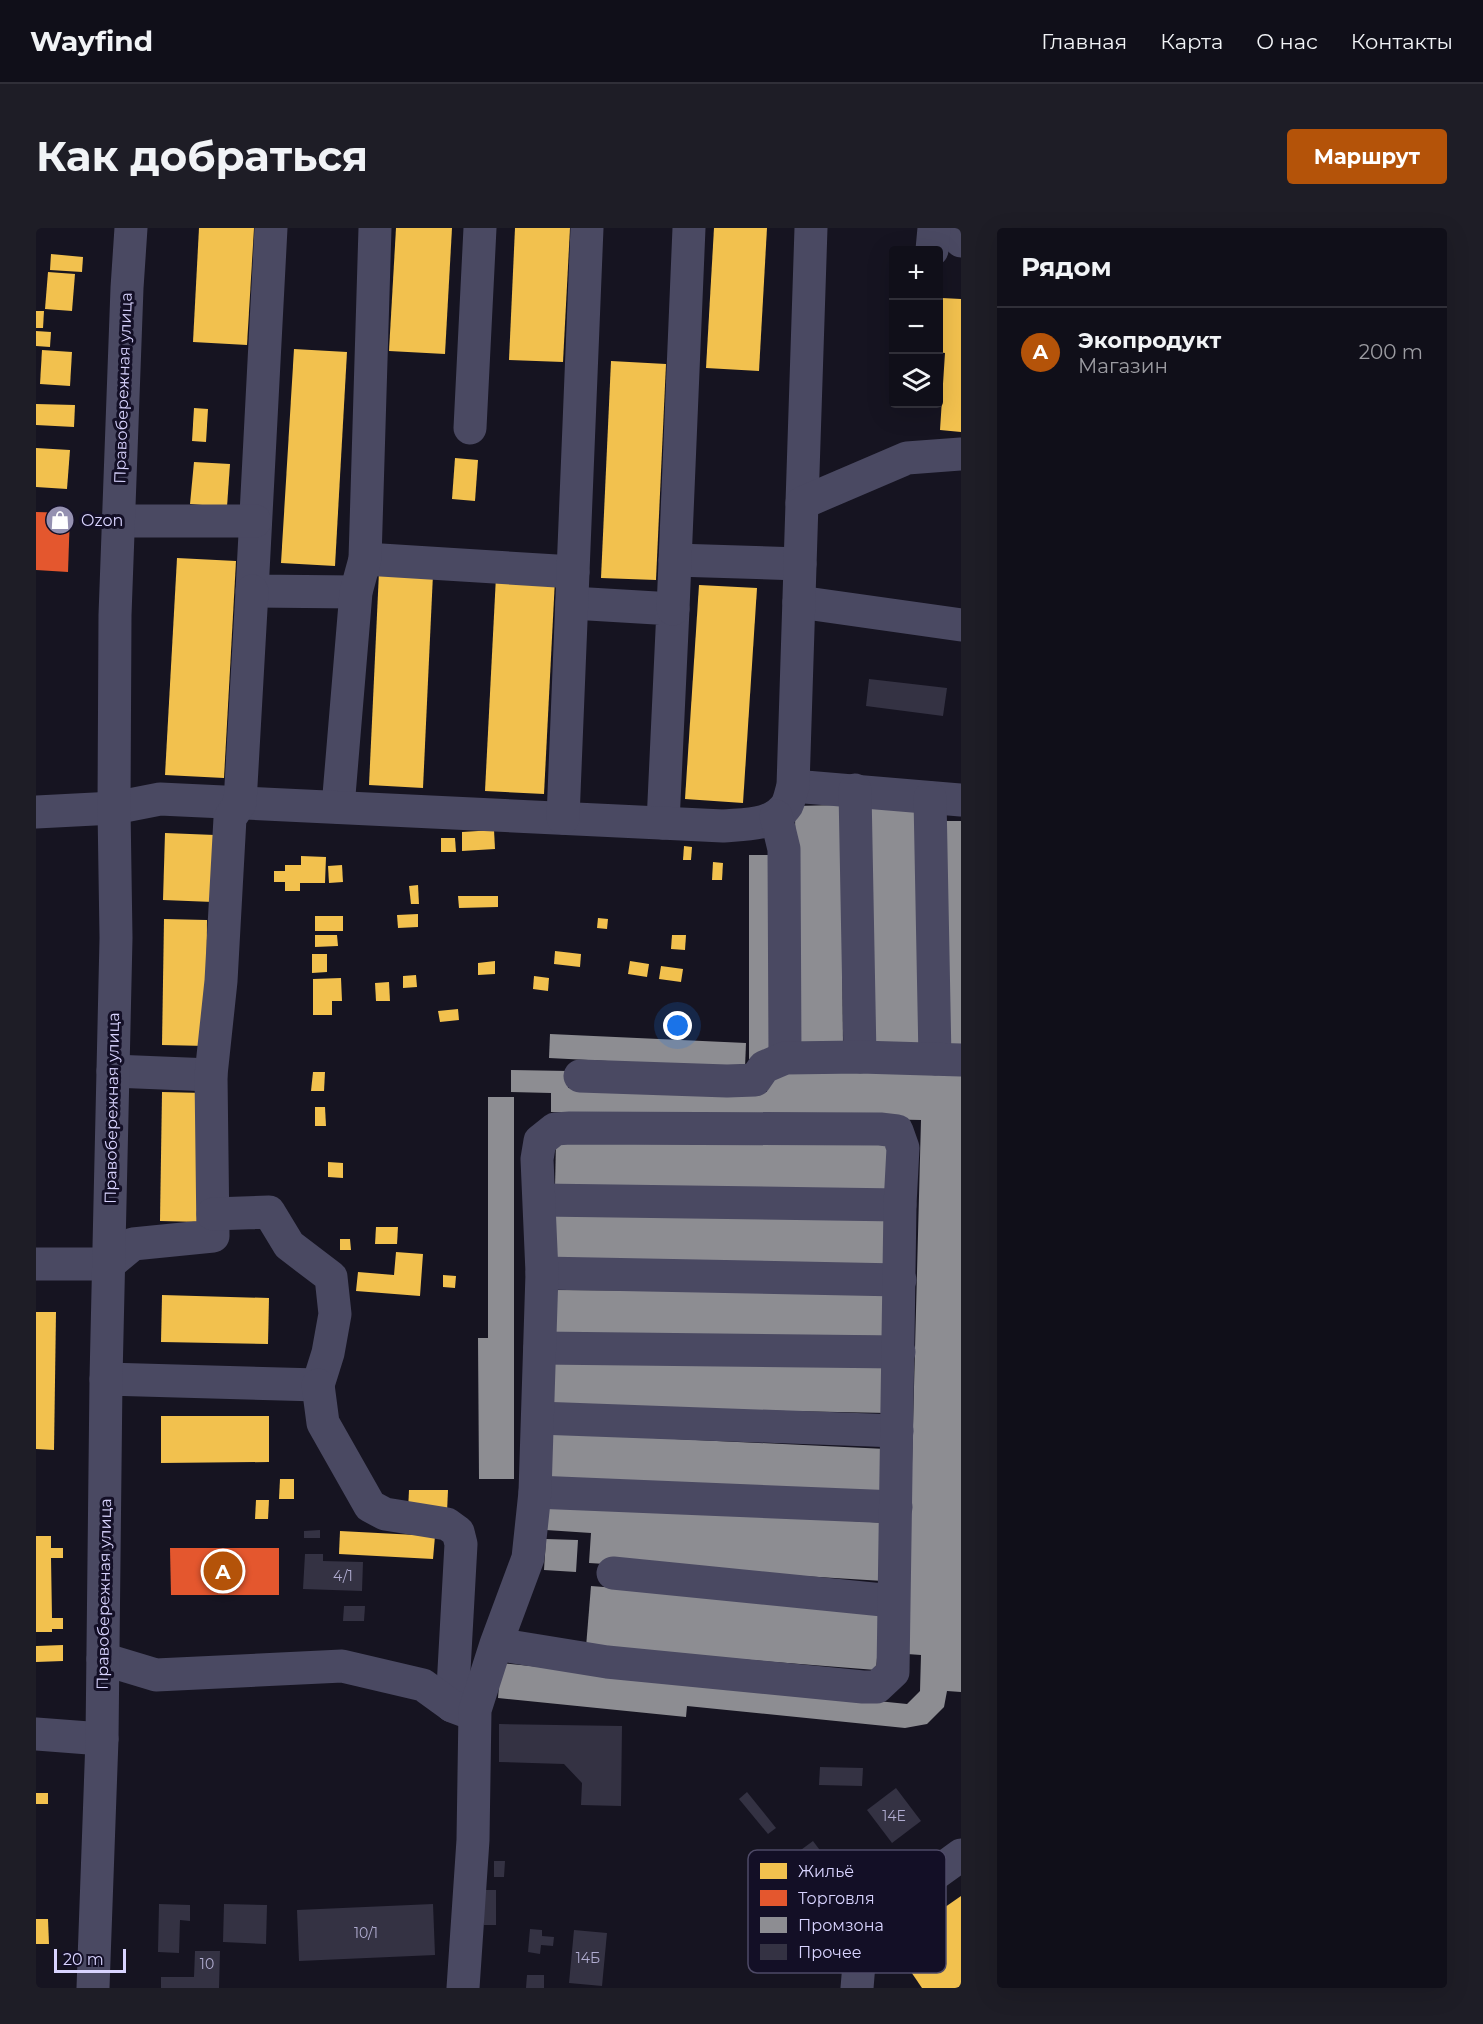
<!DOCTYPE html>
<html lang="ru">
<head>
<meta charset="utf-8">
<style>
  body { margin:0; font-family:Montserrat,sans-serif; background:#1e1d26; color:#f1f3f6 }
  .controls { position:absolute; right:18px; top:18px; display:grid; overflow:hidden; border-radius:6px; box-shadow:0 6px 24px #0002 }
  .controls button { width:54px; height:54px; display:grid; place-items:center; padding:0; border:0; border-bottom:2px solid #302f38; background:#100f19; color:#f1f3f6; font:30px sans-serif }
  .scale { position:absolute; left:18px; bottom:15px; width:72px; box-sizing:border-box; padding-left:6px; border:3px solid #d9d4ff; border-top:0; font-size:16px; line-height:21px; white-space:nowrap; color:#d9d4ff; -webkit-text-stroke:4px #130f26; paint-order:stroke }
  .you { position:absolute; left:642px; top:798px; width:21px; height:21px; margin:-15px; border:4px solid #fff; border-radius:50%; background:#1a73e8; box-shadow:0 0 0 9px #1a73e833 }
  .badge { display:grid; place-items:center; width:39px; height:39px; border-radius:50%; background:#b45309; color:#fff; font-size:20px; font-weight:700 }
  .pin { position:absolute; translate:-50% -50%; border:3px solid #fff; box-shadow:0 2px 6px #0006 }
  .list { margin:0; padding:0; list-style:none }
  h2 { display:flex; justify-content:space-between; align-items:center; height:78px; margin:0; padding:0 24px; font-size:26px }
  h2 small { font-size:20px; font-weight:400; color:#9c9ca2 }
  .list li { display:grid; grid-template-columns:39px 1fr auto; gap:18px; align-items:center; box-sizing:border-box; height:90px; padding:0 24px; border-top:2px solid #302f38 }
  .list b { display:block; font-size:22px; white-space:nowrap }
  .list p { margin:0; font-size:20px; white-space:nowrap; color:#9c9ca2 }
  .list em { font-size:20px; font-style:normal; color:#9c9ca2 }
  .icon { flex:none; width:33px; height:33px; fill:none; stroke:currentColor; stroke-width:2; stroke-linecap:round; stroke-linejoin:round }
  .map { position:relative; flex:none; width:925px; height:1760px; overflow:hidden; border-radius:6px }
  header { display:flex; align-items:center; gap:36px; box-sizing:border-box; height:84px; padding:0 30px; background:#100f19; border-bottom:2px solid #302f38 }
  header strong { font-size:28px }
  nav { display:flex; gap:33px; margin-inline-start:auto; font-size:21px }
  .intro { display:flex; align-items:center; justify-content:space-between; box-sizing:border-box; height:144px; padding:0 36px }
  h1 { margin:0; font-size:42px }
  .button { padding:15px 27px; border-radius:6px; background:#b45309; color:#fff; font-size:21px; font-weight:700 }
  main { display:flex; gap:36px; padding:0 36px }
  aside { flex:1; background:#100f19; border-radius:6px; box-shadow:0 6px 24px #0002 }
  .map>svg:first-child { display:block }
  .homes { fill:#f2c14e }
  .shops { fill:#e4572e }
  .industry { fill:#8d8d92 }
  .building { fill:#343243 }
  .lines { fill:none; stroke-linecap:round; stroke-linejoin:round }
  .minor { stroke:#4a4962; stroke-width:33 }
  .labels { text-anchor:middle; dominant-baseline:central; stroke-width:6; stroke-linejoin:round; paint-order:stroke }
  .number-label { font-size:14px; fill:#b0acd0 }
  .street-label { font-size:16px; fill:#d9d4ff; stroke:#130f26 }
  .poi-label { font-size:16px; fill:#d9d4ff; stroke:#130f26; text-anchor:start }
  .key { fill:#130f26; stroke:#4e4a67; stroke-width:1.5 }
  .key-label { font-size:16px; fill:#d9d4ff }
</style>
</head>
<body>
<header>
<strong>Wayfind</strong>
<nav><a>Главная</a><a>Карта</a><a>О нас</a><a>Контакты</a></nav>
</header>
<div class="intro"><h1>Как добраться</h1><a class="button">Маршрут</a></div>
<main>
<div class="map">
<svg width="925" height="1760" viewBox="0 0 925 1760">
  <rect width="100%" height="100%" fill="#161421"/>
  <g class="homes">
    <polygon points="163,0 218,0 211,117 157,114"/>
    <polygon points="360,0 416,0 409,126 353,123"/>
    <polygon points="479,0 534,0 527,134 473,132"/>
    <polygon points="678,0 731,0 723,143 670,140"/>
    <polygon points="15,26 47,29 46,44 14,42"/>
    <polygon points="12,44 39,46 36,83 9,81"/>
    <polygon points="906,70 925,71 925,204 904,202 909,125 902,124"/>
    <polygon points="0,83 8,83 7,100 0,100"/>
    <polygon points="0,103 15,104 14,119 0,118"/>
    <polygon points="258,121 311,124 299,338 245,335"/>
    <polygon points="6,122 36,124 34,158 4,156"/>
    <polygon points="575,133 630,136 620,352 565,350"/>
    <polygon points="0,176 39,177 38,199 0,197"/>
    <polygon points="158,180 172,181 170,214 156,213"/>
    <polygon points="0,220 34,222 31,261 0,259"/>
    <polygon points="419,230 442,232 439,273 416,271"/>
    <polygon points="158,234 194,236 191,279 154,276"/>
    <polygon points="141,330 200,333 188,550 129,547"/>
    <polygon points="343,344 397,346 387,560 333,557"/>
    <polygon points="460,348 519,351 508,566 449,563"/>
    <polygon points="663,357 721,360 707,575 649,571"/>
    <polygon points="458,602 459,621 426,623 426,604"/>
    <polygon points="129,605 179,607 177,674 127,672"/>
    <polygon points="405,610 419,610 420,624 405,624"/>
    <polygon points="648,618 656,619 655,632 647,632"/>
    <polygon points="265,628 290,629 289,655 264,655 264,663 249,663 249,654 238,654 238,643 249,643 249,637 265,637"/>
    <polygon points="677,634 687,635 686,652 676,652"/>
    <polygon points="306,637 307,654 293,655 292,638"/>
    <polygon points="382,657 383,676 375,676 373,658"/>
    <polygon points="422,668 462,668 462,679 423,680"/>
    <polygon points="382,686 382,699 362,700 361,687"/>
    <rect x="279" y="688" width="28" height="15"/>
    <polygon points="562,690 572,691 571,701 561,700"/>
    <polygon points="128,691 171,692 170,818 126,817"/>
    <polygon points="279,707 301,707 302,718 279,719"/>
    <polygon points="636,707 650,707 649,722 635,721"/>
    <polygon points="519,723 545,726 544,739 518,736"/>
    <polygon points="276,726 291,726 291,744 276,745"/>
    <polygon points="459,733 459,746 442,747 442,735"/>
    <polygon points="594,733 613,736 611,749 592,746"/>
    <polygon points="625,738 647,741 645,754 623,751"/>
    <polygon points="380,747 381,759 367,760 367,748"/>
    <polygon points="498,748 513,750 512,763 497,761"/>
    <polygon points="305,750 306,773 296,773 296,787 277,787 277,751"/>
    <polygon points="353,754 354,773 340,773 339,755"/>
    <polygon points="422,781 423,792 404,794 402,783"/>
    <polygon points="277,844 289,844 288,863 275,863"/>
    <polygon points="126,864 168,865 166,994 124,993"/>
    <polygon points="279,879 289,879 290,898 279,898"/>
    <polygon points="292,934 307,935 307,950 292,949"/>
    <polygon points="340,999 362,999 361,1016 339,1016"/>
    <polygon points="304,1011 314,1011 315,1022 304,1022"/>
    <polygon points="360,1024 387,1026 384,1068 320,1063 322,1044 358,1047"/>
    <polygon points="407,1047 420,1048 419,1060 407,1059"/>
    <polygon points="126,1067 233,1070 232,1116 125,1114"/>
    <polygon points="0,1084 20,1084 18,1222 0,1221"/>
    <polygon points="125,1188 233,1188 233,1234 125,1235"/>
    <polygon points="244,1251 258,1251 258,1271 243,1271"/>
    <polygon points="373,1262 412,1262 411,1284 372,1283"/>
    <polygon points="220,1272 233,1272 232,1291 219,1291"/>
    <polygon points="304,1303 399,1308 397,1331 303,1326"/>
    <polygon points="0,1308 15,1308 15,1320 27,1320 27,1330 15,1330 16,1390 27,1390 27,1401 16,1401 16,1404 0,1404"/>
    <polygon points="27,1417 27,1433 0,1434 0,1418"/>
    <rect x="0" y="1565" width="12" height="11"/>
    <polygon points="925,1668 925,1760 886,1760 856,1716"/>
    <polygon points="0,1691 12,1691 13,1716 0,1716"/>
  </g>
  <g class="shops">
    <polygon points="0,284 34,285 32,344 0,342"/>
    <polygon points="134,1320 243,1320 243,1367 135,1367"/>
  </g>
  <g class="industry">
    <polygon points="805,577 807,820 761,821 759,578"/>
    <polygon points="882,577 883,821 835,822 833,578"/>
    <polygon points="908,593 925,593 925,819 906,819"/>
    <polygon points="713,627 737,627 736,821 725,831 713,831"/>
    <polygon points="514,806 710,815 709,840 513,830"/>
    <polygon points="732,839 925,844 925,1464 911,1463 908,1479 891,1496 869,1500 651,1478 650,1489 462,1470 465,1435 871,1476 884,1463 885,1427 871,1426 885,892 515,884 515,865 475,864 475,842 533,843 532,860 731,864"/>
    <polygon points="452,869 478,869 478,1251 443,1251 442,1110 452,1110"/>
    <polygon points="520,913 852,916 851,964 519,961"/>
    <polygon points="517,983 853,990 852,1038 516,1031"/>
    <polygon points="515,1062 852,1064 852,1108 515,1106"/>
    <polygon points="516,1130 853,1137 852,1185 515,1178"/>
    <polygon points="513,1205 850,1221 848,1269 511,1253"/>
    <polygon points="512,1275 851,1295 847,1353 553,1335 555,1305 510,1302"/>
    <polygon points="510,1311 542,1312 540,1344 508,1342"/>
    <polygon points="555,1358 845,1381 840,1442 550,1419"/>
  </g>
  <g class="building">
    <polygon points="833,451 911,460 907,488 830,478"/>
    <polygon points="284,1302 284,1310 268,1310 268,1303"/>
    <polygon points="269,1326 287,1326 287,1333 327,1334 326,1363 267,1361"/>
    <polygon points="308,1378 329,1378 328,1393 307,1393"/>
    <polygon points="463,1496 586,1498 585,1578 545,1577 546,1555 528,1536 463,1534"/>
    <polygon points="784,1539 827,1540 826,1558 783,1557"/>
    <polygon points="860,1560 885,1593 856,1615 831,1582"/>
    <polygon points="711,1564 740,1600 732,1606 703,1571"/>
    <polygon points="777,1613 804,1649 781,1666 754,1630"/>
    <polygon points="458,1633 469,1633 468,1649 458,1649"/>
    <rect x="448" y="1662" width="12" height="35"/>
    <polygon points="123,1676 154,1677 154,1693 144,1692 143,1725 122,1724"/>
    <polygon points="188,1676 231,1677 230,1716 187,1714"/>
    <polygon points="397,1676 399,1727 263,1733 261,1682"/>
    <polygon points="494,1701 506,1702 506,1708 518,1709 517,1718 505,1717 504,1726 492,1724"/>
    <polygon points="538,1702 571,1705 566,1758 533,1755"/>
    <polygon points="159,1723 184,1723 183,1760 125,1760 125,1749 158,1749"/>
    <polygon points="491,1747 508,1747 508,1760 490,1760"/>
  </g>
  <g class="lines">
    <g class="minor">
      <polyline points="235,0 216,363 320,364"/>
      <polyline points="917,0 925,13"/>
      <polyline points="896,22 898,0"/>
      <polyline points="434,200 444,0"/>
      <polyline points="766,275 775,0"/>
      <polyline points="82,293 219,293"/>
      <polyline points="329,331 537,344"/>
      <polyline points="639,332 764,336"/>
      <polyline points="763,374 925,397"/>
      <polyline points="536,375 637,381 627,595"/>
      <polyline points="637,381 653,0"/>
      <polyline points="757,558 925,572"/>
      <polyline points="819,562 824,829"/>
      <polyline points="894,570 899,831"/>
      <polyline points="302,579 320,364 329,331 339,0"/>
      <path d="M0,584l78,-4 46,-9 563,27c23,-2 50,0 64,-21 3,-6 4,-13 6,-19l9,-283 105,-45 54,-4"/>
      <polyline points="740,588 748,621 749,830"/>
      <polyline points="527,590 551,0"/>
      <polyline points="77,843 175,847"/>
      <polyline points="544,848 691,853 719,852 728,839 749,830 824,829 925,832"/>
      <polyline points="504,972 864,977"/>
      <polyline points="0,1036 73,1036 97,1016 177,1008 175,847 185,753 194,590 204,575 216,363"/>
      <polyline points="506,1045 864,1052"/>
      <polyline points="504,1120 863,1124"/>
      <polyline points="70,1151 282,1157 292,1125 299,1086 295,1049 253,1017 233,984 177,986"/>
      <polyline points="282,1157 287,1195 334,1278 349,1286 411,1296 422,1304 425,1316 416,1478"/>
      <polyline points="502,1190 861,1203"/>
      <polyline points="499,1264 860,1279"/>
      <polyline points="577,1345 857,1373"/>
      <polyline points="67,1431 120,1447 306,1438 387,1457 416,1478 432,1484"/>
      <polyline points="0,1506 66,1511"/>
      <polyline points="57,1760 66,1511 70,1151 80,710 78,580 79,387 91,60 95,0"/>
      <polyline points="427,1760 437,1612 439,1482 460,1416 492,1330 499,1264 506,1045 501,931 504,913 519,901 534,900 844,901 861,903 867,920 864,977 857,1444 841,1459 827,1459 571,1434 460,1416"/>
      <polyline points="821,1760 823,1736 846,1693 881,1659 925,1627"/>
    </g>
  </g>
  <defs>
    <g id="shop-disc" transform="scale(1.5)"><circle r="9.5" fill="#9591b1" stroke="#130f26"/><path d="M-5-2.5h2.3a2.7 3.5 0 0 1 5.4 0H5L5.5 6h-11ZM-1.5-2.5h3a1.5 2.3 0 0 0-3 0Z" fill="#fff"/></g>
  </defs>
  <g fill-rule="evenodd">
    <use href="#shop-disc" x="24" y="292"/>
  </g>
  <g class="labels">
    <g class="number-label">
      <text x="307" y="1348">4/1</text>
      <text x="858" y="1588">14Е</text>
      <text x="330" y="1705">10/1</text>
      <text x="552" y="1730">14Б</text>
      <text x="171" y="1736">10</text>
    </g>
    <g class="street-label">
      <text transform="translate(87 160) rotate(-88)">Правобережная улица</text>
      <text transform="translate(76 880) rotate(-89)">Правобережная улица</text>
      <text transform="translate(68 1366) rotate(-89)">Правобережная улица</text>
    </g>
    <g class="poi-label">
      <text x="45" y="292">Ozon</text>
    </g>
  </g>
  <rect x="712" y="1622" width="198" height="123" rx="9" class="key"/>
  <rect x="724" y="1635" width="27" height="16" fill="#f2c14e"/>
  <rect x="724" y="1662" width="27" height="16" fill="#e4572e"/>
  <rect x="724" y="1689" width="27" height="16" fill="#8d8d92"/>
  <rect x="724" y="1716" width="27" height="16" fill="#343243"/>
  <g class="key-label">
    <text x="762" y="1649">Жильё</text>
    <text x="762" y="1676">Торговля</text>
    <text x="762" y="1703">Промзона</text>
    <text x="762" y="1730">Прочее</text>
  </g>
</svg>
<div class="controls">
<button>+</button>
<button>−</button>
<button><svg class="icon" aria-label="layers" viewBox="0 0 24 24"><path d="M12 4l9 5-9 5-9-5zM3 14l9 5 9-5"/></svg></button>
</div>
<div class="scale">20 m</div>
<div class="you"></div>
<div class="pin badge" style="left:187px;top:1343px">A</div>
</div>
<aside>
<h2>Рядом<small></small></h2>
<ul class="list">
<li><span class="badge">A</span><div><b>Экопродукт</b><p>Магазин</p></div><em>200 m</em></li>
</ul>
</aside>
</main>
</body>
</html>
